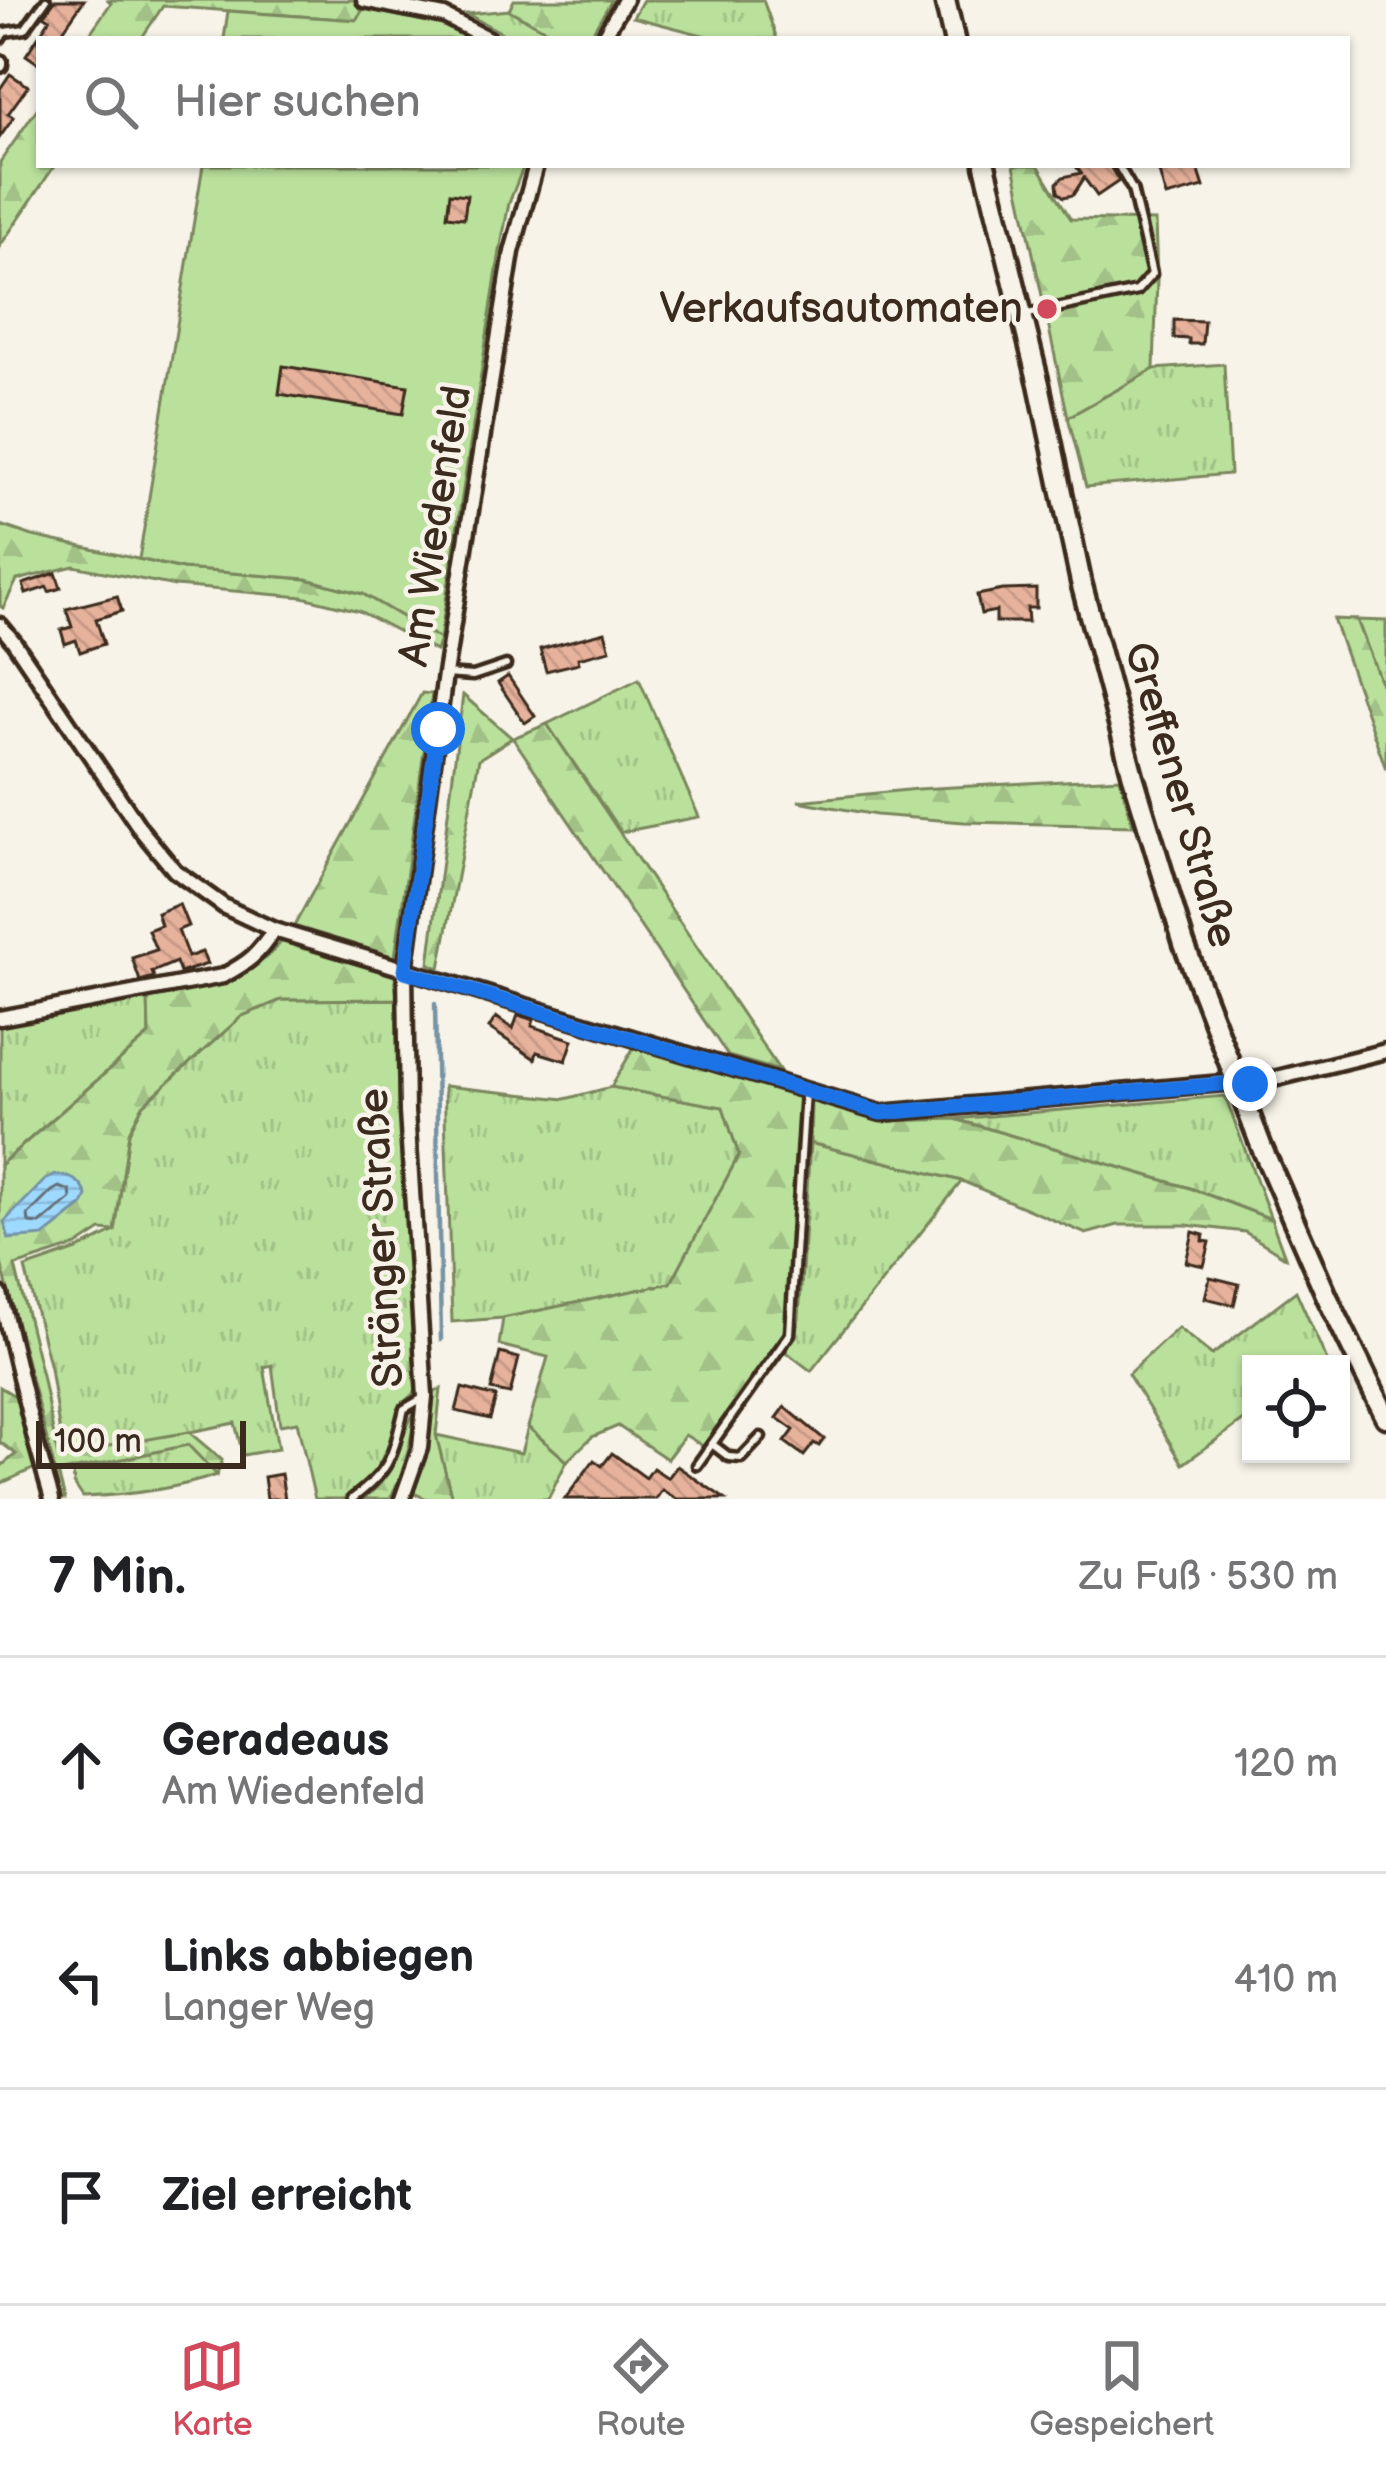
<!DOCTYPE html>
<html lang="de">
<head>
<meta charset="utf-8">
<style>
  body { margin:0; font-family:"Balsamiq Sans",sans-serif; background:#f6f6f6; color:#202124 }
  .controls { position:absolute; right:36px; bottom:36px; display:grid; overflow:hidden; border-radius:0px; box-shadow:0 3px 9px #0004 }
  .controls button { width:108px; height:108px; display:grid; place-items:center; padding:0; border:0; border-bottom:3px solid #e0e0e0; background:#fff; color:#202124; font:60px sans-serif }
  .scale { position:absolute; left:36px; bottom:30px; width:210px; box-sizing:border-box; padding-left:12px; border:6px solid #3b2a1e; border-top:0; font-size:33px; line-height:42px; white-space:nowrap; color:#3b2a1e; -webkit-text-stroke:9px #f7f3e8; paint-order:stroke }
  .stop { position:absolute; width:36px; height:36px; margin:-27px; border:9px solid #1a73e8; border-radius:50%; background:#fff }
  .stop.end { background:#1a73e8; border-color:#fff; box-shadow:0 3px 12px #0008 }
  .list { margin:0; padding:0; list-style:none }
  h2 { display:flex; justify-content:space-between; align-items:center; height:156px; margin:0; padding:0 48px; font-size:51px }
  h2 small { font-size:39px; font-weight:400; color:#757577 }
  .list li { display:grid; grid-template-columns:78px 1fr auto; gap:36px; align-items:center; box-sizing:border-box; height:216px; padding:0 48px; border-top:3px solid #e0e0e0 }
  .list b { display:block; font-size:45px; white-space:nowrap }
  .list p { margin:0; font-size:39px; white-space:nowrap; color:#757577 }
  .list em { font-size:39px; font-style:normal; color:#757577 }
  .icon { flex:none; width:66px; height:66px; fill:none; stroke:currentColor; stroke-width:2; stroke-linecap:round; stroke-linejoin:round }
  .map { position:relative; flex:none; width:1386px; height:1499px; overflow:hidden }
  .search { position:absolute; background:#fff; box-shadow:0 3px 9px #0004; left:36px; right:36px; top:36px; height:132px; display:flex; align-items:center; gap:30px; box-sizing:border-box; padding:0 42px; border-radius:0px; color:#757577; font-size:45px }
  .sheet { height:804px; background:#fff }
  nav { display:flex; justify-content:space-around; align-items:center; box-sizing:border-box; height:168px; border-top:3px solid #e0e0e0; background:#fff; font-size:33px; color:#757577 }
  nav a { display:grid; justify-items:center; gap:6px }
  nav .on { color:#d1495b }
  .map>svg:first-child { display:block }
  .grass { fill:url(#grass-tufts); stroke:#7a865d; stroke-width:3 }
  .forest { fill:url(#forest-firs); stroke:#7a865d; stroke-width:3 }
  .garden { fill:#bae19c; stroke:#7a865d; stroke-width:3 }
  .water { fill:url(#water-rules); stroke:#7693a5; stroke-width:3 }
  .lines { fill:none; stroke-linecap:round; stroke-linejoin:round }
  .shore { stroke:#637078; stroke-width:3 }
  .stream { stroke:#7693a5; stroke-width:4.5 }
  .building { fill:url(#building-back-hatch); stroke:#3b2a1e; stroke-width:3 }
  .lane-casing { stroke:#3b2a1e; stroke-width:15 }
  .street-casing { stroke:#3b2a1e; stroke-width:21 }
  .secondary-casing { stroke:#3b2a1e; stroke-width:27 }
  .lane { stroke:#f7f3e8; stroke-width:6 }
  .street { stroke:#f7f3e8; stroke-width:12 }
  .secondary { stroke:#f7f3e8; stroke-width:18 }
  .route { stroke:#1a73e8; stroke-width:15 }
  .poi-dot { fill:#d1495b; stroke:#f7f3e8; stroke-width:4.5 }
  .labels { text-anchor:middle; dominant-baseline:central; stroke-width:9; stroke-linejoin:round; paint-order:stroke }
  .poi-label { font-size:42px; fill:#3b2a1e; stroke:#f7f3e8; text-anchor:end }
  .street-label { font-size:42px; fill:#3b2a1e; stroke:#f7f3e8 }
</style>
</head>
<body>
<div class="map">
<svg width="1386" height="1499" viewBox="0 0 1386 1499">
  <defs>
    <pattern id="grass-tufts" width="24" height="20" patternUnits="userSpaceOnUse" patternTransform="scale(3)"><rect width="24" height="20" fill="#bae19c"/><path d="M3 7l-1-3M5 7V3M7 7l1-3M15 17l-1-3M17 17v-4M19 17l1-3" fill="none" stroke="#a1c186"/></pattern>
    <pattern id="forest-firs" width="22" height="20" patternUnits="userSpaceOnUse" patternTransform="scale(3)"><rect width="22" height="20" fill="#bae19c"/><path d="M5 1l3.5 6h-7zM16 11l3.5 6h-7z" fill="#a1c186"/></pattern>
    <pattern id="water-rules" width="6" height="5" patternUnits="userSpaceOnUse" patternTransform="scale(3)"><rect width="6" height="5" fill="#9ed9ff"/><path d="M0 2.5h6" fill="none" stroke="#89bada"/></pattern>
    <pattern id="building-back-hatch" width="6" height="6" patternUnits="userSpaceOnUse" patternTransform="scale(3)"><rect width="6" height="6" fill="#e7b29c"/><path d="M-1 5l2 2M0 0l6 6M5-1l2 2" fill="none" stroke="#c79986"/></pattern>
  </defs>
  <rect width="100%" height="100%" fill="#f7f3e8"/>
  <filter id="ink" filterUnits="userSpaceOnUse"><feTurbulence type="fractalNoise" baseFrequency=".00833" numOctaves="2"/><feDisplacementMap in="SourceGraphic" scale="24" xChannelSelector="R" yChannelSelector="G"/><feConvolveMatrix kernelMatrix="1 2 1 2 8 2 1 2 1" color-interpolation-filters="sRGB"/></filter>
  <g filter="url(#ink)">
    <g class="grass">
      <polygon points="643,0 763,0 777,39 718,39 633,17"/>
      <polygon points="509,10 563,39 513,39 467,14"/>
      <polygon points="1224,364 1230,474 1086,487 1068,417 1154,369"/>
      <polygon points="1357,620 1386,621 1386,696"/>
      <polygon points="639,679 699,817 621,832 547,724"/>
      <polygon points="148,995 149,1035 0,1165 0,1025"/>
      <polygon points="397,999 400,1118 418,1389 402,1405 386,1452 370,1479 343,1499 315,1499 297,1422 280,1425 272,1365 264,1367 278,1449 243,1455 235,1423 125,1445 63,1454 50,1368 25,1268 77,1250 115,1231 129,1132 143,1105 242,1016 281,1000"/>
      <polygon points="444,1086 565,1099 611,1087 723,1107 739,1155 671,1283 503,1318 452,1322"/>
      <polygon points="1225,1096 1271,1219 1190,1188 955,1119"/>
      <polygon points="810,1143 962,1181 811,1371 785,1351 794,1337 799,1318"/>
      <polygon points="1296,1291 1327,1361 1322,1364 1251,1364 1251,1415 1183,1464 1128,1374 1178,1328 1212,1355"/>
      <polygon points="528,1427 567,1461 548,1499 452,1499 436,1435 521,1453"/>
      <path d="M188,1444l29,31c-44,15 -88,20 -134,22l-9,-13 -1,-14z"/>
    </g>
    <g class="forest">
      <polygon points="108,0 369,0 356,20 163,6 141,39 86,39 111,3"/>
      <polygon points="514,0 612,0 588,39 563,39 509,10"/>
      <polygon points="39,106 39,165 55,165 0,246 0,162"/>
      <polygon points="1014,165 1038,165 1071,219 1155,221 1157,278 1154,369 1068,417"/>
      <polygon points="0,525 33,536 183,569 307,579 363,594 440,639 436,651 359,611 303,597 175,586 74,566 17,580 3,608 0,606"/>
      <polygon points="1333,619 1357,620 1386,696 1386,769"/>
      <polygon points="422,693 432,694 395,957 294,926"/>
      <polygon points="463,695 512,738 479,759 440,968 429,964"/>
      <polygon points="547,724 780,1071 728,1056 513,738"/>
      <polygon points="1120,778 1133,826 964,822 876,815 798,801 917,789"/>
      <path d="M282,941l113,35 2,23 -116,1 -39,16 -99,89 -14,27 -14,99 -14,-1 -24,16 -62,20 27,109 16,82 5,-3 126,-22 33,28 -5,15 -29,-30 -130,28 7,26h-7l-5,-36 -53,-204v-94l149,-130 -1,-40c52,-9 99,-10 134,-54z"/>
      <polygon points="634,1047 799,1096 787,1318 783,1336 703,1446 685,1435 667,1459 618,1426 592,1437 567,1461 528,1427 548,1357 499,1345 503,1318 671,1283 739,1155 723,1107 611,1087"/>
      <polygon points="811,1101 888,1121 955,1119 1190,1188 1271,1219 1285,1257 1245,1232 1186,1225 1118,1225 1086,1234 962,1181 810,1143"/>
      <polygon points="0,1387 20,1399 37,1467 0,1484 0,1467 16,1454 0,1442"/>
      <polygon points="441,1389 436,1435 452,1499 427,1499 413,1493 426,1448 435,1392"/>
      <path d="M417,1408l-13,63 -14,28h-27c38,-28 31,-56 54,-91z"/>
    </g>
    <g class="garden">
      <polygon points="364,8 442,25 468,39 224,39 228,11 356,20"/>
      <polygon points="203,165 524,165 509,203 500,251 440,639 363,594 307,579 183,569 139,559"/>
    </g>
    <path class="water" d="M56,1175c15,1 26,6 31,21l-4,9 -39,31 -35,3 -5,-17 41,-42z"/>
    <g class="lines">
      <polygon class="shore" points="59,1187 70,1191 71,1199 40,1224 29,1223 28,1215 52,1191"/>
      <polyline class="stream" points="435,1004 441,1340"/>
    </g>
    <g class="building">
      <polygon points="55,0 84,0 57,39 39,39 39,64 26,55 50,19 44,15"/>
      <polygon points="10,74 28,86 8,114 14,117 0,137 0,89"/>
      <polygon points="1075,165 1109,165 1119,181 1097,196 1084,178 1073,195 1064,197 1058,192 1057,183 1063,177 1081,173"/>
      <polygon points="1157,165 1197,165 1204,187 1166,197"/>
      <polygon points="450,193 467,195 464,218 447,216"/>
      <polygon points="1174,320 1204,321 1202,344 1189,344 1189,339 1174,338"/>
      <polygon points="283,366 408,386 403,414 279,394"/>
      <polygon points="56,573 61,588 49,592 47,587 26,594 23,584"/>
      <polygon points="1036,589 1036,608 1027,608 1028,622 996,622 996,611 981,614 977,595 1003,590"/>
      <polygon points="117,596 122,611 96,619 104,644 80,652 76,640 65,644 61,630 72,627 66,609"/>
      <polygon points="605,632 610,650 578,658 579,663 546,671 540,649"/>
      <polygon points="508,676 535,716 525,723 498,683"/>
      <polygon points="179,904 188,926 178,930 188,957 202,952 207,964 180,973 176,962 152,972 154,977 140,981 132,958 156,950 148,930 161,925 157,913"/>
      <polygon points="518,1015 534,1020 532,1026 573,1040 566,1061 537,1052 535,1059 489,1028 496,1017 513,1029"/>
      <polygon points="1193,1232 1204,1235 1203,1241 1210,1242 1204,1266 1186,1262"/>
      <polygon points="1210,1277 1239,1284 1234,1305 1205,1298"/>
      <polygon points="500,1353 519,1358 510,1394 491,1390"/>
      <polygon points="462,1388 496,1397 490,1419 456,1411"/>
      <polygon points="785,1407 824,1439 819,1446 814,1443 804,1456 785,1442 794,1430 777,1418"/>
      <polygon points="612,1453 646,1478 653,1468 668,1478 677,1466 725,1499 677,1499 662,1490 656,1499 565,1499 594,1460 602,1466"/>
      <polygon points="281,1474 285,1499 267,1499 264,1477"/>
    </g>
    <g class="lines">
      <g class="lane-casing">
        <g id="lane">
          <polyline points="0,39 5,32 25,29 46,0"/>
          <polyline points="1023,315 1137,291 1152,274 1132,189 1118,165"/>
          <polyline points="445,674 473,676 506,665"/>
          <polyline points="712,1444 729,1457 741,1458 761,1437"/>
          <polyline points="697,1465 790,1334 805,1091"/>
          <path d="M352,1499c41,-31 40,-43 52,-90l17,-10"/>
        </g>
      </g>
      <g class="street-casing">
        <g id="street">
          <polyline points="364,0 444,16 489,39"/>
          <polyline points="602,39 625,0"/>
          <polyline points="0,62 0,65"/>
          <polyline points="0,625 14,642 141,830 175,871 225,907 274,930 881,1113 1223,1083 1257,1083 1386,1051"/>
          <path d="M0,1018l223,-42c26,-14 35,-21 51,-46"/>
          <polyline points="0,1294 36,1443 52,1499"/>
          <polyline points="402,1499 420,1448 425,1396 407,1112 405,971 445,674 512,252 536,165"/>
        </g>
      </g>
      <g class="secondary-casing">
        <g id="secondary">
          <polyline points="945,0 954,39"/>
          <polyline points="985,165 1039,384 1081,582 1133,776 1184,944 1262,1148 1328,1299 1386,1417"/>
        </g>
      </g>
      <use href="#lane" class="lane"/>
      <use href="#street" class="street"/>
      <use href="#secondary" class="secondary"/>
    </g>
  </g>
  <g class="lines" filter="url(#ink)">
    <polyline class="route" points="438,729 405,971 881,1113 1223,1084 1250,1084"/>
  </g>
  <circle class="poi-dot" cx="1047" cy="309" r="12"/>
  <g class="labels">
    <g class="poi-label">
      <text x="1023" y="309">Verkaufsautomaten</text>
    </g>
    <g class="street-label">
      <text transform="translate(436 526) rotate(-81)">Am Wiedenfeld</text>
      <text transform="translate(1180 795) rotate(74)">Greffener Straße</text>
      <text transform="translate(382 1238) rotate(-93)">Stränger Straße</text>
    </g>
  </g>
</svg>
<div class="controls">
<button><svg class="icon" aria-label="locate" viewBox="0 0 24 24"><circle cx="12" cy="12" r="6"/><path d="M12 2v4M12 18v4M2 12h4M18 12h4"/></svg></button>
</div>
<div class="scale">100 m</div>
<div class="stop" style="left:438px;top:729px"></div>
<div class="stop end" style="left:1250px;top:1084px"></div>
<div class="search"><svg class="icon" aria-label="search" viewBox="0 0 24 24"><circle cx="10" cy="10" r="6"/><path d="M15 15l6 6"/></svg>Hier suchen</div>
</div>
<section class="sheet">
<h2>7 Min.<small>Zu Fuß · 530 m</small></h2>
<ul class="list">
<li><svg class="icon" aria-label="ahead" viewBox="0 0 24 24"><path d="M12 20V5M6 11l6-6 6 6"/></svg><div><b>Geradeaus</b><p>Am Wiedenfeld</p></div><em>120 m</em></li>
<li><svg class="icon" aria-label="left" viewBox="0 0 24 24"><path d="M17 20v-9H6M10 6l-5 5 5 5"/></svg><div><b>Links abbiegen</b><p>Langer Weg</p></div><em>410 m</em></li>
<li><svg class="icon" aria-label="arrive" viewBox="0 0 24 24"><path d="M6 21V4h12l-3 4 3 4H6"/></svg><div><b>Ziel erreicht</b></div></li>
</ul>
</section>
<nav>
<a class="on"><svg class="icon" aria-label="map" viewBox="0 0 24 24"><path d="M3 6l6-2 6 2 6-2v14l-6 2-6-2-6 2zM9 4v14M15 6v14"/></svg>Karte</a>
<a><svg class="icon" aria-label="directions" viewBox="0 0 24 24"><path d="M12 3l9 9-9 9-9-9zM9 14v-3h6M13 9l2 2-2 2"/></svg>Route</a>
<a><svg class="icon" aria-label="saved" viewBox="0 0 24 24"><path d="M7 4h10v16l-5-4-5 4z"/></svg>Gespeichert</a>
</nav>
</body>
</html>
